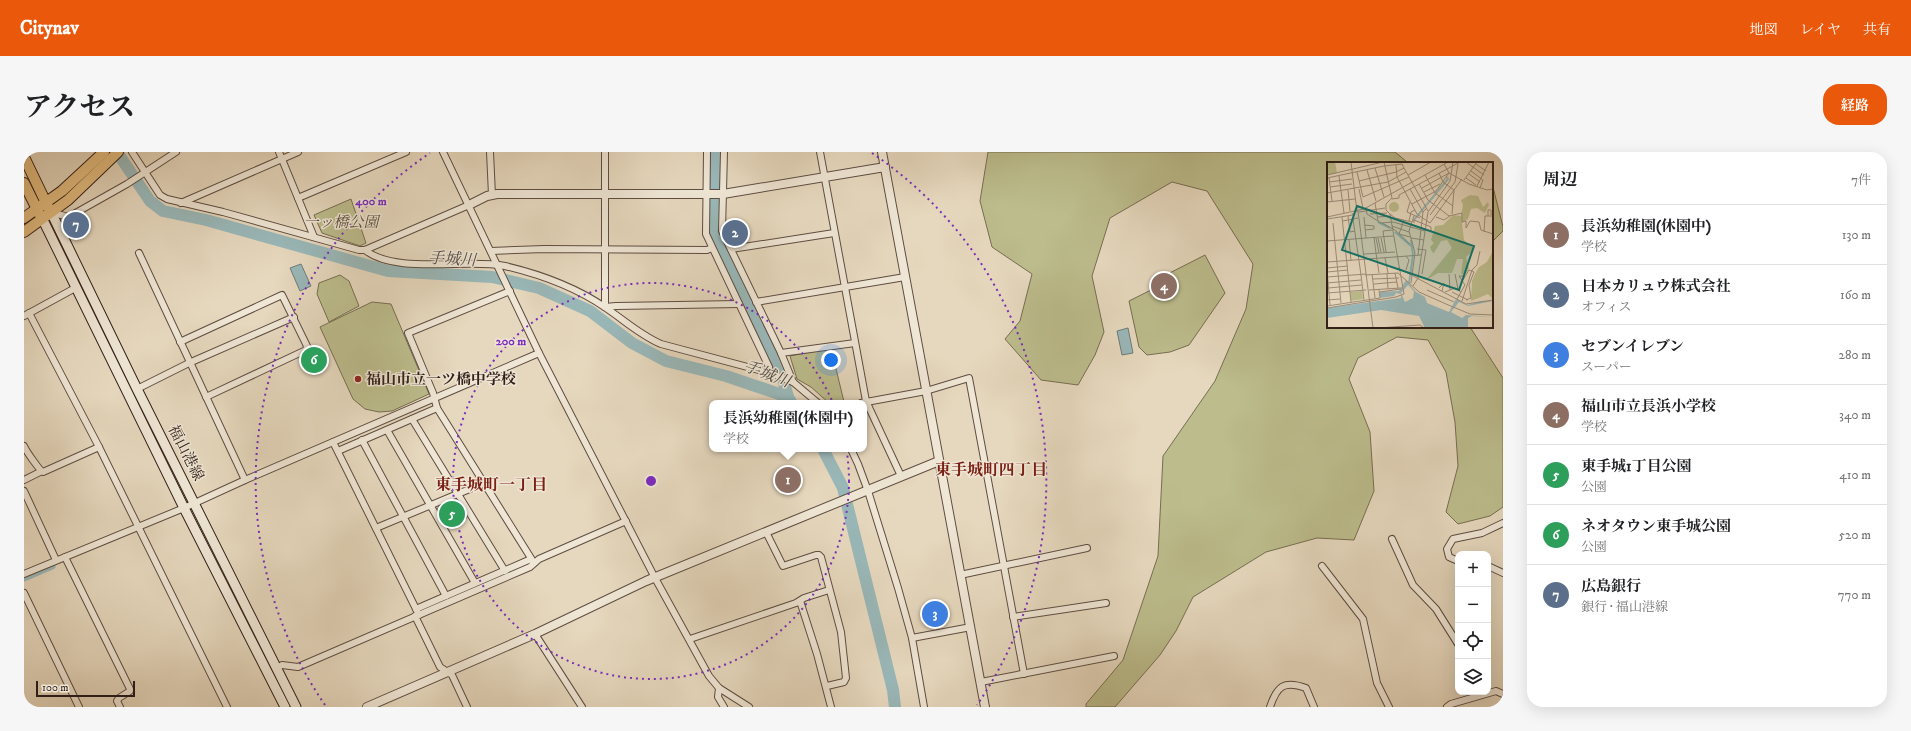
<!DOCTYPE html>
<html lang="ja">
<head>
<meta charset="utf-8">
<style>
  body { margin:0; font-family:"IM FELL DW Pica","Noto Serif JP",serif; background:#f6f6f6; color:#202124 }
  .controls { position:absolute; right:12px; bottom:12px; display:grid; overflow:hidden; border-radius:8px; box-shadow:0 4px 16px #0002 }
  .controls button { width:36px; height:36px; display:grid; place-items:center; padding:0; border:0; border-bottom:1px solid #e0e0e0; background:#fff; color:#202124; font:20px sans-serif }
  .scale { position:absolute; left:12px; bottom:10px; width:99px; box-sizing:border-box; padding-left:4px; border:2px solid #311f18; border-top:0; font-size:11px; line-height:14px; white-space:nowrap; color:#311f18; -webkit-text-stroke:3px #efe6d5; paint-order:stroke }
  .you { position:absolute; left:807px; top:208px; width:14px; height:14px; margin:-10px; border:3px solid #fff; border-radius:50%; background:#1a73e8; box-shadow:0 0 0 6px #1a73e833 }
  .badge { display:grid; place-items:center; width:26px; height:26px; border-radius:50%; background:#ea580c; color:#fff; font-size:13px; font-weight:700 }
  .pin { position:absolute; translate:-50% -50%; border:2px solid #fff; box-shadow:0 1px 4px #0006 }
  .popup { position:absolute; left:685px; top:248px; width:158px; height:52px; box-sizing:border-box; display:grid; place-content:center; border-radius:8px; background:#fff; filter:drop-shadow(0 1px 3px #0005); font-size:13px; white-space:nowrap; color:#757577 }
  .popup b { font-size:15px; color:#202124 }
  .popup::after { content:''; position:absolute; left:50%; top:100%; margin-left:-8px; border:8px solid transparent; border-top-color:#fff }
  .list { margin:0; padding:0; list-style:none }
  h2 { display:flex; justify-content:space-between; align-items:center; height:52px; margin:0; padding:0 16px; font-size:17px }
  h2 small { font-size:13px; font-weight:400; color:#757577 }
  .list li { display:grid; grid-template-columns:26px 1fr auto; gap:12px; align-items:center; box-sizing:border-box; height:60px; padding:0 16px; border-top:1px solid #e0e0e0 }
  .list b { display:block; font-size:15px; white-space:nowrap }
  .list p { margin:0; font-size:13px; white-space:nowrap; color:#757577 }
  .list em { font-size:13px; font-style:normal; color:#757577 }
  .icon { flex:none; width:22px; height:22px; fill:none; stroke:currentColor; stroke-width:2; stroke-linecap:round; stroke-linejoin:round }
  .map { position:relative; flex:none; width:1479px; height:555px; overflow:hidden; border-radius:16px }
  header { display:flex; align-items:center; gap:24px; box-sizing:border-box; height:56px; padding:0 20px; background:#ea580c; color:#fff }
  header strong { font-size:19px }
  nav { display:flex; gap:22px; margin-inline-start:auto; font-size:14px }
  .intro { display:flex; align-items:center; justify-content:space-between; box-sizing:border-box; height:96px; padding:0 24px }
  h1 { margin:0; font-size:28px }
  .button { padding:10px 18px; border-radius:16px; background:#ea580c; color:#fff; font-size:14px; font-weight:700 }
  main { display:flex; gap:24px; padding:0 24px }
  aside { flex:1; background:#fff; border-radius:16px; box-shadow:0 4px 16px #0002 }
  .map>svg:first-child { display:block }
  .green { fill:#bcbc8c; stroke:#766e52 }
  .water { fill:#99b8b9; stroke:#6f7b79 }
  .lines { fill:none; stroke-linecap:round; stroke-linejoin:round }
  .canal { stroke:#99b8b9; stroke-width:7 }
  .river { stroke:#99b8b9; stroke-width:12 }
  .minor-casing { stroke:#5e4d42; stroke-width:8 }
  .tertiary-casing { stroke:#5e4d42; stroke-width:10 }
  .secondary-casing { stroke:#311f18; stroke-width:11 }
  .trunk-casing { stroke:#311f18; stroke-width:12 }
  .minor { stroke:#efe6d5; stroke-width:6 }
  .tertiary { stroke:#efe6d5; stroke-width:8 }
  .secondary { stroke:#efe6d5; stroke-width:9 }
  .trunk { stroke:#e3bc7f; stroke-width:10 }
  .ring { fill:none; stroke:#7b2cbf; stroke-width:2; stroke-dasharray:2 4 }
  .poi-dot { fill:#8f2418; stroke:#efe6d5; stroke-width:1.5 }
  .labels { text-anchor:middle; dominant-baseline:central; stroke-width:3; stroke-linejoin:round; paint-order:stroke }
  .park-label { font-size:15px; font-style:italic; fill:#5b4e3b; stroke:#efe6d5 }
  .poi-label { font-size:15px; font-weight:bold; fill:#311f18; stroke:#efe6d5; text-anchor:start }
  .street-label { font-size:15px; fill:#311f18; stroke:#efe6d5 }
  .water-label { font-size:16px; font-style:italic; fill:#504d48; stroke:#efe6d5 }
  .neighbourhood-label { font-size:16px; font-weight:bold; fill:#7a1f14; stroke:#efe6d5 }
  .inset-river { fill:none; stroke:#99b8b9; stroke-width:2 }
  .inset-road { fill:none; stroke:#9e8e7c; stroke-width:1 }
  .view { fill:#0f766e; fill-opacity:0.15; stroke:#0f766e; stroke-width:2 }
  .inset-edge { fill:none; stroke:#311f18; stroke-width:2 }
  .centre { fill:#7b2cbf; stroke:#efe6d5; stroke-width:2 }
  .ring-label { font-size:12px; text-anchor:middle; font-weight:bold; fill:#7b2cbf; stroke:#efe6d5; stroke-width:3; stroke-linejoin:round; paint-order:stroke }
</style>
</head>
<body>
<header>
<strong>Citynav</strong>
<nav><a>地図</a><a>レイヤ</a><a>共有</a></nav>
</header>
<div class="intro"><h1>アクセス</h1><a class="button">経路</a></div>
<main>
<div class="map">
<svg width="1479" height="555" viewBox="0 0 1479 555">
  <rect width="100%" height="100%" fill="#e6d8be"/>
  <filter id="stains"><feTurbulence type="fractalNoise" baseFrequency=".005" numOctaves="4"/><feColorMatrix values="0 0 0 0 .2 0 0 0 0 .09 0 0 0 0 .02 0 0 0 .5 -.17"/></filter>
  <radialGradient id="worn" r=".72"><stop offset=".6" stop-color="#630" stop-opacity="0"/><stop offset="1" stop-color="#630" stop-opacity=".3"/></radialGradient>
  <g class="green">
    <polygon points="964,0 1371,0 1383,10 1387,11 1304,11 1304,175 1446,175 1479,226 1479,355 1466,364 1434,372 1422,360 1434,314 1431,270 1422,220 1404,188 1373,185 1334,206 1325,227 1346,280 1350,339 1330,388 1293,386 1242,400 1169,445 1152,479 1136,503 1091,555 1062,555 1062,552 1099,508 1134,404 1139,304 1191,229 1222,157 1229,112 1183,39 1148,30 1086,66 1068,124 1080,180 1071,203 1054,233 1017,228 981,187 996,169 1008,122 968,95 956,49"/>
    <polygon points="1468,31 1479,75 1479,79 1468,90"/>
    <polygon points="327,47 342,91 336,94 298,81 290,63"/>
    <polygon points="1181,103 1201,141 1165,193 1146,200 1123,203 1115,195 1105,149 1131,136 1128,130"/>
    <polygon points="316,123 325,129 335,154 305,170 293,142 295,131"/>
    <polygon points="348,150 367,152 405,242 368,259 355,260 341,257 329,247 296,175"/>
    <polygon points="807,196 820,250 818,251 805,251 787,235 773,227 766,204"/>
    <polygon points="296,197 301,209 284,217 279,206"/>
    <polygon points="429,348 433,349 443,366 424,376 413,358 415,354"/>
  </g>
  <g class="water">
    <polygon points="277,112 287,134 276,139 266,116"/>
    <polygon points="1104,176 1109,201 1098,203 1093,179"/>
  </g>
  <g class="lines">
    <polyline class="canal" points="0,426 28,414"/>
    <g class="river">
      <polyline points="93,0 126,49 139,59 182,68 364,119 468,125 515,136 566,159 608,191 642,209 702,224 764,245"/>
      <polyline points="691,0 689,81 756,217 764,245 767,250"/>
      <polyline points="799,297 819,336 869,538 871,555"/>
    </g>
    <g class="minor-casing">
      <g id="minor">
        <polyline points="108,0 136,43 143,47 199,60 335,98 341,98 445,53"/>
        <polyline points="255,0 290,85"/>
        <polyline points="419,0 515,201 631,426 685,524 695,536 694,545 700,555"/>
        <polyline points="466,0 468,43"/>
        <polyline points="581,0 581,155 592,154 715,152"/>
        <polyline points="683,0 682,82 745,215 746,221 769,230 794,251"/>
        <polyline points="700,0 698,79 757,201 769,230"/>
        <polyline points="796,0 842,249 877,324"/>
        <polyline points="274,46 382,0"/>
        <polyline points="157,51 274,0"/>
        <polyline points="27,60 44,65 48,63 103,32 152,0"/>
        <polyline points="707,97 810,81"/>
        <path d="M341,98c31,25 102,8 140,16 34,8 72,22 101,42 18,12 34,27 55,36l109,29"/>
        <polyline points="467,99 520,97 683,98 688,96"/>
        <polyline points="115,101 221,328"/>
        <polyline points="486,139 384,181 409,241 413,256 510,411"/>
        <polyline points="732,150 881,125"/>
        <polyline points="5,161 75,295 203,555"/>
        <polyline points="0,164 53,135"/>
        <polyline points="156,190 258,143 283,194 282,198 182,245"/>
        <polyline points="757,201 831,191"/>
        <polyline points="113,237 165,211 270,165"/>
        <polyline points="837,251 902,239 945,226 1000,522"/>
        <polyline points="388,267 481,419"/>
        <polyline points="363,278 451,431"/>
        <polyline points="338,288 422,444"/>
        <polyline points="309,290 395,463"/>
        <path d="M0,294c2,5 16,25 19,26l56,-25"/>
        <polyline points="827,297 834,312 844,339 874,436 888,486 900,555"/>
        <polyline points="314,299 413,256"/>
        <polyline points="0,328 16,320"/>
        <polyline points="0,339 32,408"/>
        <polyline points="352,376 460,331"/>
        <polyline points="742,380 759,414 792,403 795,403 797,405 817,480 822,526 820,530 803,534"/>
        <polyline points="1368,387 1389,433 1412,457 1434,492"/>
        <polyline points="41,405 106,537 106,539 95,546 93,549 96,555"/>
        <polyline points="1434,409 1425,405 1423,397 1429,387 1458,381 1479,371"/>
        <polyline points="1298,414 1339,467 1353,531 1365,555"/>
        <polyline points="1464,414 1479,421"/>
        <polyline points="0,422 160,356 221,328 515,201"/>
        <polyline points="936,423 1063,396"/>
        <polyline points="0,441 55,555"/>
        <polyline points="776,449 793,502 807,555"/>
        <polyline points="392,457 507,407"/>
        <polyline points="391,464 416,515 428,523 443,555"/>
        <polyline points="989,465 1082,451"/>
        <polyline points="511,482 558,555"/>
        <polyline points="888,486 947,475"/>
        <polyline points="666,487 772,451 780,446 805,438"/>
        <polyline points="253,516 258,513 274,515 506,415 515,407 602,369"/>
        <polyline points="957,530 1090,504"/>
        <polyline points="695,536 725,555"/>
        <path d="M1246,555c7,-21 14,-27 36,-19l8,19"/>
        <polyline points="1423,555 1427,552 1472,539 1479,542"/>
      </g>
    </g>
    <g class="tertiary-casing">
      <g id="tertiary">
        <polyline points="858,0 961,555"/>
        <polyline points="445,53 463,44 473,42 699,42 861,15"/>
        <polyline points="343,555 511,482 622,429 915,309"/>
      </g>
    </g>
    <g class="secondary-casing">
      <g id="secondary">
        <polyline points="27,60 113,237 272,555"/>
        <polyline points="18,66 160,356 261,555"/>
      </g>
    </g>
    <g class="trunk-casing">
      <g id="trunk">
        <polyline points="0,5 25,57"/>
        <polyline points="0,31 16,63"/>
        <polyline points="0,66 38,39 80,0"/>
        <polyline points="0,80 44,48 94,0"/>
      </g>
    </g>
    <use href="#minor" class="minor"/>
    <use href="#tertiary" class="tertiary"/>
    <use href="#secondary" class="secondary"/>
    <use href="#trunk" class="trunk"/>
  </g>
  <g class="ring">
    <circle cx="627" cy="329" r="198"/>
    <path d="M301 553A396 396 0 0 1 406 1M848 1A396 396 0 0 1 953 553"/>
  </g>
  <circle class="poi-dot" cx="334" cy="227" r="4"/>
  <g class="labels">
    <g class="park-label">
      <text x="317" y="70">一ッ橋公園</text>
    </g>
    <g class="poi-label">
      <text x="342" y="227">福山市立一ツ橋中学校</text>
    </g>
    <g class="street-label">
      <text transform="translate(162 301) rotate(63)">福山港線</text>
    </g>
    <g class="water-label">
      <text transform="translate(428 107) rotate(3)">手城川</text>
      <text transform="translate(743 222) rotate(21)">手城川</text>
    </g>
    <g class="neighbourhood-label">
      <text x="967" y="318">東手城町四丁目</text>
      <text x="467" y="333">東手城町一丁目</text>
    </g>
  </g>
  <g transform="translate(1303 10)">
    <rect width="166" height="166" fill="#e6d8be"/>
    <path d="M0,0h8l2,11 -10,2zM143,33l8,1 5,11 5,-5 1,3 -4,8 -8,-5 -6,1 -3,10 -6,4 2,17 9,8 -1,4 -6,5 3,11 -3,6h-5l2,-15h-6l-5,14h-14l-12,7 26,-32 -5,-8 -6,1 -7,12 -2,-1 -2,-5 4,-4 -3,-3 4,-14 8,-1 10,-10 8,1 2,-11 -2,-5zM62 45a5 5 0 1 1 10 0a5 5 0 1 1-10 0ZM166,89v48l-5,-5 -17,7 1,-20 3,-7 4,-7 8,-5zM35,129l1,8 -12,2 -1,-9z" fill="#bcbc8c"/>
    <path d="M79,118l10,12 9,5 2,6 22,9 7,-13 12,6 13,-4h12l-25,5 -9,-4 -8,10 11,6 4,-3 27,2 -21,-1 -4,2v10h-43l-6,-12 -38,-6 -54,8v-10l74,-10v-4l-5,-1 -2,3 -14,2v-6l19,-1zM81,123l6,6 -1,7 -8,4 -4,-9z" fill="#99b8b9" fill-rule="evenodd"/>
    <path class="inset-river" d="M86,59l35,-42 -1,-2M51,60l12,6M68,70l16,14M82,121l4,-28 -2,-15"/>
    <path class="inset-road" d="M24,0l6,50M139,0l18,13M117,2l5,9 20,11 18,6 6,-1M149,2l10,7M69,3l1,12 20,37 13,9 32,-44M48,6l9,29M40,8l9,31M144,9l12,9 -3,8M30,10l6,25 46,-20M112,11l4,9 11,8 -2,24M142,12l11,8M0,13l56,-13M81,13l23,-13M98,13l10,18 18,13M12,14l5,37M0,16l57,-12 18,-2 2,4M2,16l3,23M139,16l10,7M137,18l13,-18M32,19l37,-9 8,-4 24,43M2,20l23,-3M92,22l9,16 21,16 13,-3v9l4,-1v7l4,-7 9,1 2,8 12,4M150,24l12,-24M3,25l22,-3M95,26l27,-15M32,27l4,19M83,27l13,23M21,28l2,21M97,30l16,-8M0,31l61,-11 18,-10M65,37l7,-1v-3l61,-33M0,40l28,-3M83,40l-3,10 13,6M48,41l3,18M85,42l24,-13 13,-18M39,47l1,5 14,9 12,-1 32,9M31,49l15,117M32,50l26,-4M43,52l17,-1M63,52l5,4 17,4M103,53l25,-33 3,-18M21,54l2,16 5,-1M161,54v-6h3v5M0,55l37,-8 84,-47M15,55l9,85M37,55l2,21M51,55l12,-1M109,55l8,3 6,-4M0,57l26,-4 -1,-2M26,57l8,56M77,58l-5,14 11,3M16,59l15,-3M82,59l2,-9 4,-2M6,61l8,80M55,61l13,7 15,14M87,61v-3l17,7v4M37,63l10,1v3l-9,1M65,64l17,6M157,70l1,-16h8M47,75l2,16M49,76l3,15M51,76l3,14M54,76l3,14M84,76l13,2M22,77l2,22M0,79l66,-5M90,87l9,1 -4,24M59,90l-3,-21 9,-1M49,91l3,20M37,92l31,-2M91,93l5,-43 4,-4M79,94l3,4 -3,10M58,96l3,15M0,100l94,-7M0,106l21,-2M71,106l68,36 27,-4M0,108l3,35M0,110l21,-2M68,111l3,15M45,112l3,24M60,112l1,15M122,112l1,16M128,112l3,15M34,113l3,25M38,113l33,-2 21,19 27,12 24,10 23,1M0,115l39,-3M46,117l26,-1M136,118l6,-10 3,1M0,121l34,-3M84,121l4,-30 -6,-22 5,-15M47,122l23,-2M86,124l5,-8 10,-66 22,-31 3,-19M1,126l34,-3M112,126l5,-5 -2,8M42,128l32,-2M100,128l27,12M53,130l21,-3M118,130l10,-4 6,4M125,130l16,8M0,131l39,-3M130,137l8,-14 -6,-9h6M0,138l13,-1M139,138l5,-2 -2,-13 5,-13 -2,-1M135,139l10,-31 5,-5 3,-14M0,144l53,-8 -1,-8M0,146l69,-11 8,-3 -14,-80 -4,-4v-6l6,-6 -8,-36M51,166l42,-3 4,3"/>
    <path class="view" d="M30,44l117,40 -15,44 -117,-40z"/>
    <rect width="166" height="166" class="inset-edge"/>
  </g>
  <circle cx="627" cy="329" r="6" class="centre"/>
  <g class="ring-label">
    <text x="347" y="53">400 m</text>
    <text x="487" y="193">200 m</text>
  </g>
  <rect width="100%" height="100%" filter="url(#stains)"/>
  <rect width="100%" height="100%" fill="url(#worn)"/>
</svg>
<div class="controls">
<button>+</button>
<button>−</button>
<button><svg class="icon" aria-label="locate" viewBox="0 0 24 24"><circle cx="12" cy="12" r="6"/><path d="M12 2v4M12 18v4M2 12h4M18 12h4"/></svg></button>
<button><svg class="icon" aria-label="layers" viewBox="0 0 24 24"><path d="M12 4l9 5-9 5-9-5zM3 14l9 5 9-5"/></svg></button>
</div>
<div class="scale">100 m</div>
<div class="you"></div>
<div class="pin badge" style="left:764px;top:328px;background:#8d6e63">1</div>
<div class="popup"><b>長浜幼稚園(休園中)</b>学校</div>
<div class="pin badge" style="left:711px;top:81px;background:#5c6f8a">2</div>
<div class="pin badge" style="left:911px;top:462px;background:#3f7fe0">3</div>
<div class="pin badge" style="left:1140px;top:134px;background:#8d6e63">4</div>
<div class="pin badge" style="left:428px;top:362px;background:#2e9e5b">5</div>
<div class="pin badge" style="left:290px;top:208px;background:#2e9e5b">6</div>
<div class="pin badge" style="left:52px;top:73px;background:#5c6f8a">7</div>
</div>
<aside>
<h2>周辺<small>7件</small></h2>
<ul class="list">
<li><span class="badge" style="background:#8d6e63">1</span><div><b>長浜幼稚園(休園中)</b><p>学校</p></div><em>130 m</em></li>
<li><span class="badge" style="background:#5c6f8a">2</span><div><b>日本カリュウ株式会社</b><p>オフィス</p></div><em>160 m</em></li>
<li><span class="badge" style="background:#3f7fe0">3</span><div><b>セブンイレブン</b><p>スーパー</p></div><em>280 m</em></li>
<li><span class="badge" style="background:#8d6e63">4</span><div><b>福山市立長浜小学校</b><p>学校</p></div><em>340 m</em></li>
<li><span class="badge" style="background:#2e9e5b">5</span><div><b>東手城1丁目公園</b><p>公園</p></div><em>410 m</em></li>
<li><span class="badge" style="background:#2e9e5b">6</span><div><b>ネオタウン東手城公園</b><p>公園</p></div><em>520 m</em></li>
<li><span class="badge" style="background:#5c6f8a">7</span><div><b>広島銀行</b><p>銀行 · 福山港線</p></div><em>770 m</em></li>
</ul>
</aside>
</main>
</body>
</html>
